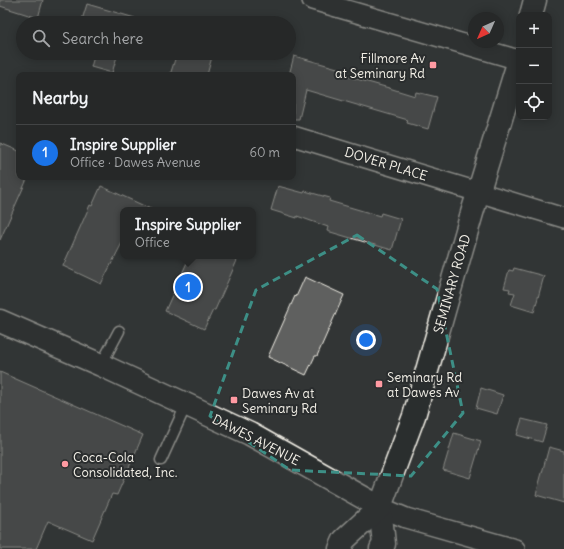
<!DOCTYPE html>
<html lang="en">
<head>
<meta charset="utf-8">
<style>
  body { margin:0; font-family:Delius,sans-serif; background:#2e3030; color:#f1f3f6 }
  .controls { position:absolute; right:12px; top:12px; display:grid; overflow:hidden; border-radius:8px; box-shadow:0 2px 10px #0003 }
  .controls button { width:36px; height:36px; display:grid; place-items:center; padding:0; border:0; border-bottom:1px solid #424445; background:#262828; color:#f1f3f6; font:20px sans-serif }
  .compass { position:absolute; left:468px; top:12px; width:36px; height:36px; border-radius:50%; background:#262828; box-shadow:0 2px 10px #0003; rotate:225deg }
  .you { position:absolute; left:366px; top:340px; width:14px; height:14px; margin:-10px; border:3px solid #fff; border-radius:50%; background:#1a73e8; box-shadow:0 0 0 6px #1a73e833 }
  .badge { display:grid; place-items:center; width:26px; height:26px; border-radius:50%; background:#1a73e8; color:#fff; font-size:13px; font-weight:700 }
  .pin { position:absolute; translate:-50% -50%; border:2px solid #fff; box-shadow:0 1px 4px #0006 }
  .popup { position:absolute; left:120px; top:207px; width:136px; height:52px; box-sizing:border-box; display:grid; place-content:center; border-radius:8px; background:#262828; filter:drop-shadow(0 1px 3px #0005); font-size:13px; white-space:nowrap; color:#a4a6a8 }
  .popup b { font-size:15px; color:#f1f3f6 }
  .popup::after { content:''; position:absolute; left:50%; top:100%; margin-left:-8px; border:8px solid transparent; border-top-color:#262828 }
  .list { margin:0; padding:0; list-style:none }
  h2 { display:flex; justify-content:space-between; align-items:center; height:52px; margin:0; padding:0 16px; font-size:17px }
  h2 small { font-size:13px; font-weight:400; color:#a4a6a8 }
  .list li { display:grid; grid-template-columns:26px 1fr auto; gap:12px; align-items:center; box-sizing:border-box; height:56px; padding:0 16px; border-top:1px solid #424445 }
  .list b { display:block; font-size:15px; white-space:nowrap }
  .list p { margin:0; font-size:13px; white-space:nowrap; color:#a4a6a8 }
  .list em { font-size:13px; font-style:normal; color:#a4a6a8 }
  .icon { flex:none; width:22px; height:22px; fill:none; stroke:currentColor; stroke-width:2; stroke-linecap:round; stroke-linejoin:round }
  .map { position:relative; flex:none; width:564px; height:549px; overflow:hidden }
  .search { position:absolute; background:#262828; box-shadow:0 2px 10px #0003; left:16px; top:16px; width:280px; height:44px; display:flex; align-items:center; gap:10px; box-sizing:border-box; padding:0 14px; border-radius:22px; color:#a4a6a8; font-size:15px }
  .panel { position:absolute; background:#262828; box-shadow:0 2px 10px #0003; left:16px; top:72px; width:280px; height:108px; border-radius:8px }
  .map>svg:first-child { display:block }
  .building { fill:#5f605f; stroke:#f4f1e8 }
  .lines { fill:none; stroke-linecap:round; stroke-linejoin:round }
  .lane-casing { stroke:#f4f1e8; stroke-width:13 }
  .street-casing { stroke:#f4f1e8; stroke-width:22 }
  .secondary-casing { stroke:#f4f1e8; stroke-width:25 }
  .lane { stroke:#2a2d2e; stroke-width:10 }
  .street { stroke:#2a2d2e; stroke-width:19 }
  .secondary { stroke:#2a2d2e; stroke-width:22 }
  .marked { fill:none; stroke:#3d8f86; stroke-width:3; stroke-dasharray:8 5; stroke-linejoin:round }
  .poi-dot { fill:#ff9aa2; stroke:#2a2d2e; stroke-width:1.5 }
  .labels { text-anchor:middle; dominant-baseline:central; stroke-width:4; stroke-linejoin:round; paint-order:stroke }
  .poi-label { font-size:13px; fill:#f4f1e8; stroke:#2a2d2e; text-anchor:start }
  .street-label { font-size:13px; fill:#f4f1e8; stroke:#2a2d2e }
</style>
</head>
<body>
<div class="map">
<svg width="564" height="549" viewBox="0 0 564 549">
  <rect width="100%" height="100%" fill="#323535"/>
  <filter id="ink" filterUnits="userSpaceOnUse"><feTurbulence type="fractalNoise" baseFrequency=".025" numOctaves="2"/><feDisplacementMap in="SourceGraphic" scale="8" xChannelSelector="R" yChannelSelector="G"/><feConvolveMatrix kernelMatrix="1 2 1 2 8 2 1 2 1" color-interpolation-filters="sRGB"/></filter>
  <g filter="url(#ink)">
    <g class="building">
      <polygon points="0,0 43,0 38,18 0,6"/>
      <polygon points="87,4 135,18 134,23 81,23"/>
      <polygon points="95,53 118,53 112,73 91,67"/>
      <polygon points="177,53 213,53 207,75 170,75"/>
      <polygon points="294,56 341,69 339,74 389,88 415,96 416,92 437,97 428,129 407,123 408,120 306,90 299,119 293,119 293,75 289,75"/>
      <polygon points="0,143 19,151 19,177 28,177 0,240"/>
      <polygon points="101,186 153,210 123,210 123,241 101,284 63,266 90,205 92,206"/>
      <polygon points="278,186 304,193 305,191 330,198 329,201 380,216 381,213 401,219 392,250 327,231 328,227 297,216 297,218 271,210"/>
      <polygon points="190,256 239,256 215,310 213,310 204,329 165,311"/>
      <polygon points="514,268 544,276 534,312 511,305 515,293 509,292 510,289 504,288 509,270 513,271"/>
      <polygon points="305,277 344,295 317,356 315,356 306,375 268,357 295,296 296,297"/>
      <polygon points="0,372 143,435 117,495 112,494 92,540 48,521 36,549 0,549"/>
      <polygon points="481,388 503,395 497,414 476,408"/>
      <polygon points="522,419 547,425 542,442 517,435"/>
      <polygon points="454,433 481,441 470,478 443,470"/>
      <polygon points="549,447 564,451 564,503 536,495"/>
    </g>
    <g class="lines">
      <g class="lane-casing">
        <g id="lane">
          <polyline points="101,365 119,331"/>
          <polyline points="161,460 186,405"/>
        </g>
      </g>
      <g class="street-casing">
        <g id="street">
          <polyline points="312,0 519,60"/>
          <polyline points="293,136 564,218"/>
          <polyline points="380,507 406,518 515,549"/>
        </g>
      </g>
      <g class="secondary-casing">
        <g id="secondary">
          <polyline points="531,15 535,0"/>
          <polyline points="0,321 101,365 250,434 380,507"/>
          <polyline points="380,507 384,544 381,549"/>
          <polyline points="340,549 344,540 380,507 414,416 472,213 519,60"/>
        </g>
      </g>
      <use href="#lane" class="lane"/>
      <use href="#street" class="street"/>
      <use href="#secondary" class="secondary"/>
    </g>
  </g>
  <path d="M0 0H564V549H0ZM357,235l80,54 26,124 -52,63 -121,-6 -80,-54 46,-126z" fill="#323535" fill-opacity=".55" fill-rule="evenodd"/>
  <path class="marked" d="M357,235l80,54 26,124 -52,63 -121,-6 -80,-54 46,-126z"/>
  <g class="poi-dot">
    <rect x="429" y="61" width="8" height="8" rx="2"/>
    <rect x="375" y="380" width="8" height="8" rx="2"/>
    <rect x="230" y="396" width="8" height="8" rx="2"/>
    <circle cx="65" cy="464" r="4"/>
  </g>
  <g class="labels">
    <g class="poi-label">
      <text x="425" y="58" text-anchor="end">Fillmore Av<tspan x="425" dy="15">at Seminary Rd</tspan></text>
      <text x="387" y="377">Seminary Rd<tspan x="387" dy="15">at Dawes Av</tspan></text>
      <text x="242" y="393">Dawes Av at<tspan x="242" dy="15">Seminary Rd</tspan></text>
      <text x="73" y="457">Coca-Cola<tspan x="73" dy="15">Consolidated, Inc.</tspan></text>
    </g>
    <g class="street-label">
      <text transform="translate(386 164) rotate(17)">DOVER PLACE</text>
      <text transform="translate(452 284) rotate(-74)">SEMINARY ROAD</text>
      <text transform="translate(256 440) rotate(27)">DAWES AVENUE</text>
    </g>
  </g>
</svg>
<div class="controls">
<button>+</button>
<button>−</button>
<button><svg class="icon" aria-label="locate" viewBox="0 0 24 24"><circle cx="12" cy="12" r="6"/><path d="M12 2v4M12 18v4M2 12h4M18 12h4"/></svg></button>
</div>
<svg class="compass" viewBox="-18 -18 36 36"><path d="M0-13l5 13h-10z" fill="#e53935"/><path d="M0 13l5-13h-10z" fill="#a4a6a8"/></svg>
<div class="you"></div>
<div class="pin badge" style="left:188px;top:287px">1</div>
<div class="popup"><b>Inspire Supplier</b>Office</div>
<div class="search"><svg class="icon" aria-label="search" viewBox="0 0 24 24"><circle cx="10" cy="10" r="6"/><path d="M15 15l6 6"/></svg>Search here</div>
<section class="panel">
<h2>Nearby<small></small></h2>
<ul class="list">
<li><span class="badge">1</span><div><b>Inspire Supplier</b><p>Office · Dawes Avenue</p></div><em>60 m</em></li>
</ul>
</section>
</div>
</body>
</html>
